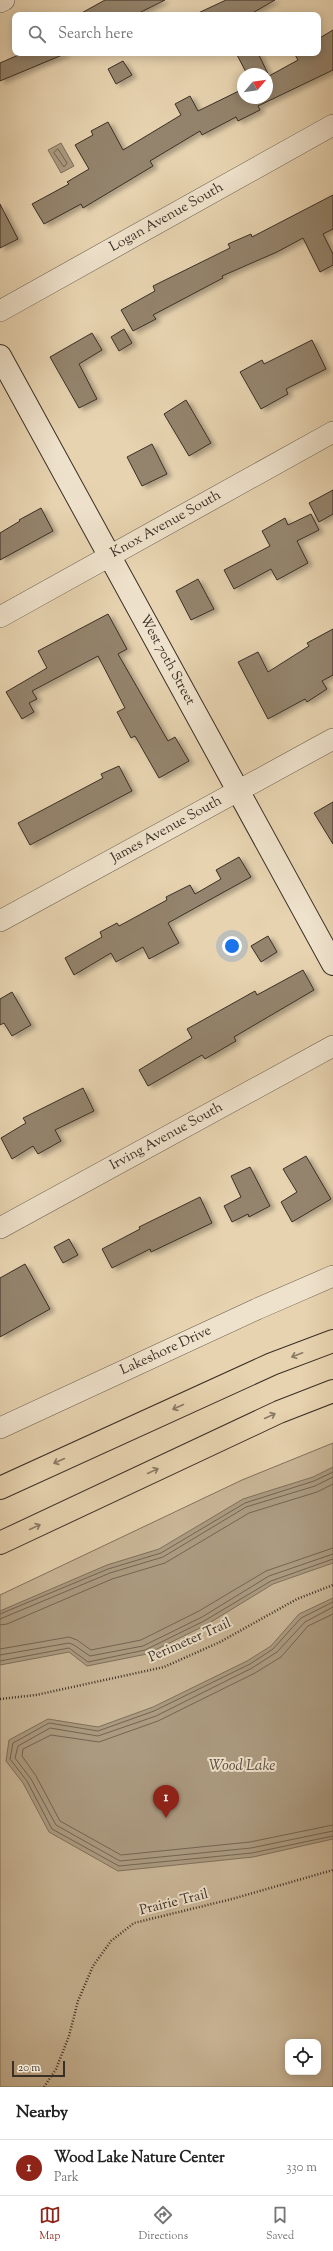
<!DOCTYPE html>
<html lang="en">
<head>
<meta charset="utf-8">
<style>
  body { margin:0; font-family:"Sorts Mill Goudy",serif; background:#f2f2f2; color:#222 }
  .controls { position:absolute; right:12px; bottom:12px; display:grid; overflow:hidden; border-radius:8px; box-shadow:0 2px 10px #0003 }
  .controls button { width:36px; height:36px; display:grid; place-items:center; padding:0; border:0; border-bottom:1px solid #e0e0e0; background:#fff; color:#222; font:20px sans-serif }
  .compass { position:absolute; left:237px; top:68px; width:36px; height:36px; border-radius:50%; background:#fff; box-shadow:0 2px 10px #0003; rotate:61deg }
  .scale { position:absolute; left:12px; bottom:10px; width:53px; box-sizing:border-box; padding-left:4px; border:2px solid #3a2f25; border-top:0; font-size:11px; line-height:14px; white-space:nowrap; color:#3a2f25; -webkit-text-stroke:3px #efe2cc; paint-order:stroke }
  .you { position:absolute; left:232px; top:946px; width:14px; height:14px; margin:-10px; border:3px solid #fff; border-radius:50%; background:#1a73e8; box-shadow:0 0 0 6px #1a73e833 }
  .badge { display:grid; place-items:center; width:26px; height:26px; border-radius:50%; background:#8f2418; color:#fff; font-size:13px; font-weight:700 }
  .pin { position:absolute; translate:-50% -33px; filter:drop-shadow(0 1px 2px #0008) }
  .pin::after { content:''; position:absolute; top:21px; width:14px; height:12px; background:inherit; clip-path:polygon(0 0,100% 0,50% 100%) }
  .list { margin:0; padding:0; list-style:none }
  h2 { display:flex; justify-content:space-between; align-items:center; height:52px; margin:0; padding:0 16px; font-size:17px }
  h2 small { font-size:13px; font-weight:400; color:#767676 }
  .list li { display:grid; grid-template-columns:26px 1fr auto; gap:12px; align-items:center; box-sizing:border-box; height:56px; padding:0 16px; border-top:1px solid #e0e0e0 }
  .list b { display:block; font-size:15px; white-space:nowrap }
  .list p { margin:0; font-size:13px; white-space:nowrap; color:#767676 }
  .list em { font-size:13px; font-style:normal; color:#767676 }
  .icon { flex:none; width:22px; height:22px; fill:none; stroke:currentColor; stroke-width:2; stroke-linecap:round; stroke-linejoin:round }
  .map { position:relative; flex:none; width:333px; height:2087px; overflow:hidden }
  .search { position:absolute; background:#fff; box-shadow:0 2px 10px #0003; left:12px; right:12px; top:12px; height:44px; display:flex; align-items:center; gap:10px; box-sizing:border-box; padding:0 14px; border-radius:8px; color:#767676; font-size:15px }
  .sheet { height:108px; background:#fff }
  nav { display:flex; justify-content:space-around; align-items:center; box-sizing:border-box; height:56px; border-top:1px solid #e0e0e0; background:#fff; font-size:11px; color:#767676 }
  nav a { display:grid; justify-items:center; gap:2px }
  nav .on { color:#8f2418 }
  .map>svg:first-child { display:block }
  .green { fill:#cab798; stroke:#82735e; fill-rule:evenodd }
  .water { fill:#ac9b81; stroke:#7e705c }
  .lines { fill:none; stroke-linecap:round; stroke-linejoin:round }
  .shore { stroke:#736553; stroke-width:1 }
  .building { fill:#94846d; stroke:#3a2f25; filter:url(#shadow) }
  .street-casing { stroke:#655848; stroke-width:22 }
  .secondary-casing { stroke:#3a2f25; stroke-width:24 }
  .highway-casing { stroke:#3a2f25; stroke-width:24 }
  .path { stroke:#3a2f25; stroke-width:2.5; stroke-dasharray:1 2; stroke-linecap:butt }
  .street { stroke:#efe2cc; stroke-width:21 }
  .secondary { stroke:#efe2cc; stroke-width:22 }
  .highway { stroke:#e7d3b0; stroke-width:22 }
  .oneway { stroke:#887964 }
  .labels { text-anchor:middle; dominant-baseline:central; stroke-width:4; stroke-linejoin:round; paint-order:stroke }
  .street-label { font-size:14px; fill:#3a2f25; stroke:#efe2cc }
  .water-label { font-size:15px; font-style:italic; fill:#564a3c; stroke:#efe2cc }
</style>
</head>
<body>
<div class="map">
<svg width="333" height="2087" viewBox="0 0 333 2087">
  <defs>
    <filter id="shadow"><feDropShadow dx="4.5" dy="2.5" stdDeviation="2" flood-color="#0004"/></filter>
  </defs>
  <rect width="100%" height="100%" fill="#e7d3b0"/>
  <filter id="stains"><feTurbulence type="fractalNoise" baseFrequency=".005" numOctaves="4"/><feColorMatrix values="0 0 0 0 .2 0 0 0 0 .09 0 0 0 0 .02 0 0 0 .5 -.17"/></filter>
  <radialGradient id="worn" r=".72"><stop offset=".6" stop-color="#630" stop-opacity="0"/><stop offset="1" stop-color="#630" stop-opacity=".3"/></radialGradient>
  <path class="green" d="M333,1443v644h-333v-492l242,-115zM288,2042h30v30h-30z"/>
  <g class="water">
    <polygon points="61,143 74,166 61,173 48,150"/>
    <polygon points="333,1467 333,1563 273,1584 206,1625 147,1654 87,1666 69,1652 0,1665 0,1611 107,1565 159,1549 243,1499 313,1477"/>
    <polygon points="333,1598 333,1839 253,1857 118,1871 49,1832 23,1783 6,1761 9,1740 48,1719 98,1727 153,1707 247,1661 271,1646 299,1614"/>
  </g>
  <g class="lines">
    <g class="shore">
      <polygon points="58,149 67,163 64,167 54,153"/>
      <polyline points="333,1602 301,1618 273,1649 250,1664 154,1711 98,1731 49,1723 13,1743 10,1759 27,1781 52,1829 119,1866 252,1853 333,1836"/>
      <polyline points="333,1607 305,1622 277,1652 252,1668 156,1716 98,1736 50,1728 18,1746 15,1758 31,1779 56,1825 120,1861 251,1848 333,1831"/>
      <polyline points="0,1614 108,1569 161,1553 245,1503 314,1481 333,1472"/>
      <polyline points="333,1614 308,1626 281,1657 255,1673 158,1721 99,1742 51,1735 23,1749 22,1756 36,1776 60,1821 121,1855 250,1842 333,1825"/>
      <polyline points="0,1619 110,1573 163,1557 246,1507 315,1486 333,1477"/>
      <polyline points="0,1625 7,1624 112,1579 165,1563 249,1513 317,1492 333,1484"/>
      <polyline points="0,1649 69,1637 77,1640 91,1650 141,1640 199,1611 266,1571 333,1548"/>
      <polyline points="0,1655 69,1643 74,1645 90,1656 143,1646 202,1617 269,1576 333,1554"/>
      <polyline points="0,1661 69,1648 88,1662 145,1650 204,1621 271,1581 333,1559"/>
    </g>
  </g>
  <g class="building">
    <polygon points="105,0 165,0 135,15 78,15"/>
    <polygon points="226,0 275,0 249,15 194,15"/>
    <polygon points="333,30 333,70 258,106 260,110 238,121 236,117 202,135 200,131 150,161 153,166 83,208 81,204 44,224 32,204 69,184 67,182 89,169 75,145 93,135 91,131 108,122 123,150 181,115 175,104 190,96 198,111 243,89 243,98 267,98 267,74 247,74 236,53 258,53 269,76 298,60 294,53 318,53 318,39"/>
    <polygon points="23,53 67,53 0,81 0,63"/>
    <polygon points="123,61 132,75 116,84 108,69"/>
    <polygon points="333,195 333,229 323,234 333,254 333,265 320,272 303,238 277,252 222,276 223,278 153,315 156,319 133,331 121,310 155,291 153,286 230,248 228,244 251,234 252,237"/>
    <polygon points="0,204 18,239 0,248"/>
    <polygon points="124,329 132,343 119,351 111,337"/>
    <polygon points="92,333 102,350 79,364 97,399 79,408 50,357"/>
    <polygon points="312,340 326,369 286,389 288,394 261,409 240,372 262,360 264,364"/>
    <polygon points="186,400 211,443 189,456 164,414"/>
    <polygon points="152,444 167,474 142,486 127,457"/>
    <polygon points="333,490 333,514 319,522 309,503"/>
    <polygon points="41,508 53,531 0,560 0,533 20,521 19,520"/>
    <polygon points="311,514 319,530 297,541 308,563 277,580 271,569 234,589 224,570 270,546 262,531 285,518 288,525"/>
    <polygon points="198,579 214,609 191,620 176,591"/>
    <polygon points="108,614 127,649 118,654 168,741 175,737 189,761 159,778 135,736 131,738 117,712 125,708 98,656 32,691 37,699 29,703 34,712 22,719 6,692 47,668 38,651"/>
    <polygon points="333,629 333,675 322,681 327,689 307,702 305,699 268,719 238,662 258,652 268,672 309,646 307,643"/>
    <polygon points="119,766 132,791 30,845 18,823 103,778 101,774"/>
    <polygon points="333,802 333,844 314,813"/>
    <polygon points="239,857 251,877 168,923 179,943 149,959 143,947 116,962 111,953 74,975 65,958 102,937 100,932 117,923 119,926 167,900 166,897 190,885 195,894 221,879 216,870"/>
    <polygon points="268,936 277,952 261,962 251,946"/>
    <polygon points="303,970 314,990 234,1037 236,1041 205,1059 202,1055 148,1086 139,1070 192,1038 187,1029 255,991 257,995"/>
    <polygon points="12,992 31,1025 12,1036 4,1023 0,1025 0,999"/>
    <polygon points="83,1088 94,1111 55,1130 61,1141 38,1154 33,1146 12,1159 1,1138 26,1123 23,1118"/>
    <polygon points="306,1156 331,1199 292,1222 281,1202 297,1192 283,1169"/>
    <polygon points="250,1167 270,1206 249,1217 248,1214 232,1222 224,1206 241,1197 231,1176"/>
    <polygon points="200,1197 212,1223 151,1252 150,1249 112,1268 102,1249 140,1229 139,1227"/>
    <polygon points="69,1239 78,1255 63,1263 54,1247"/>
    <polygon points="25,1264 50,1309 0,1337 0,1278"/>
  </g>
  <g class="lines">
    <g class="street-casing">
      <g id="street">
        <polyline points="0,2 4,0"/>
        <path id="s1" d="M0,311l333,-186"/>
        <path id="s2" d="M0,617l333,-185"/>
        <path id="s3" d="M0,921l333,-182"/>
        <path id="s4" d="M0,1228l333,-182"/>
        <path id="s5" d="M0,1428l257,-119 76,-33"/>
      </g>
    </g>
    <g class="secondary-casing">
      <g id="secondary">
        <path id="s6" d="M0,356l333,608"/>
      </g>
    </g>
    <g class="highway-casing">
      <g id="highway">
        <polyline points="0,1488 272,1364 333,1341"/>
        <polyline points="0,1543 279,1412 333,1391"/>
      </g>
    </g>
    <g class="path">
      <polyline points="0,1699 36,1695 164,1667 220,1642 297,1599 333,1585"/>
      <polyline points="44,2087 56,2069 69,2036 78,2001 93,1966 111,1941 134,1923 232,1899 333,1870"/>
    </g>
    <use href="#street" class="street"/>
    <use href="#secondary" class="secondary"/>
    <use href="#highway" class="highway"/>
  </g>
  <defs><path id="oneway-shaft" d="M-6 0H5M1.5-3L5.5 0L1.5 3" fill="none" stroke-width="1.6" stroke-linecap="round" stroke-linejoin="round"/></defs>
  <g class="oneway">
    <use href="#oneway-shaft" transform="translate(297 1355) rotate(159)"/>
    <use href="#oneway-shaft" transform="translate(178 1407) rotate(156)"/>
    <use href="#oneway-shaft" transform="translate(270 1416) rotate(-25)"/>
    <use href="#oneway-shaft" transform="translate(59 1461) rotate(156)"/>
    <use href="#oneway-shaft" transform="translate(153 1471) rotate(-25)"/>
    <use href="#oneway-shaft" transform="translate(35 1527) rotate(-25)"/>
  </g>
  <g class="labels">
    <g class="street-label">
      <text stroke="none"><textPath href="#s1" startOffset="191">Logan Avenue South</textPath></text>
      <text stroke="none"><textPath href="#s2" startOffset="190">Knox Avenue South</textPath></text>
      <text stroke="none"><textPath href="#s6" startOffset="347">West 70th Street</textPath></text>
      <text stroke="none"><textPath href="#s3" startOffset="190">James Avenue South</textPath></text>
      <text stroke="none"><textPath href="#s4" startOffset="190">Irving Avenue South</textPath></text>
      <text stroke="none"><textPath href="#s5" startOffset="183">Lakeshore Drive</textPath></text>
      <text transform="translate(190 1641) rotate(-24)">Perimeter Trail</text>
      <text transform="translate(174 1903) rotate(-14)">Prairie Trail</text>
    </g>
    <g class="water-label">
      <text x="242" y="1766">Wood Lake</text>
    </g>
  </g>
  <rect width="100%" height="100%" filter="url(#stains)"/>
  <rect width="100%" height="100%" fill="url(#worn)"/>
</svg>
<div class="controls">
<button><svg class="icon" aria-label="locate" viewBox="0 0 24 24"><circle cx="12" cy="12" r="6"/><path d="M12 2v4M12 18v4M2 12h4M18 12h4"/></svg></button>
</div>
<svg class="compass" viewBox="-18 -18 36 36"><path d="M0-13l5 13h-10z" fill="#e53935"/><path d="M0 13l5-13h-10z" fill="#767676"/></svg>
<div class="scale">20 m</div>
<div class="you"></div>
<div class="pin badge" style="left:166px;top:1818px">1</div>
<div class="search"><svg class="icon" aria-label="search" viewBox="0 0 24 24"><circle cx="10" cy="10" r="6"/><path d="M15 15l6 6"/></svg>Search here</div>
</div>
<section class="sheet">
<h2>Nearby<small></small></h2>
<ul class="list">
<li><span class="badge">1</span><div><b>Wood Lake Nature Center</b><p>Park</p></div><em>330 m</em></li>
</ul>
</section>
<nav>
<a class="on"><svg class="icon" aria-label="map" viewBox="0 0 24 24"><path d="M3 6l6-2 6 2 6-2v14l-6 2-6-2-6 2zM9 4v14M15 6v14"/></svg>Map</a>
<a><svg class="icon" aria-label="directions" viewBox="0 0 24 24"><path d="M12 3l9 9-9 9-9-9zM9 14v-3h6M13 9l2 2-2 2"/></svg>Directions</a>
<a><svg class="icon" aria-label="saved" viewBox="0 0 24 24"><path d="M7 4h10v16l-5-4-5 4z"/></svg>Saved</a>
</nav>
</body>
</html>
